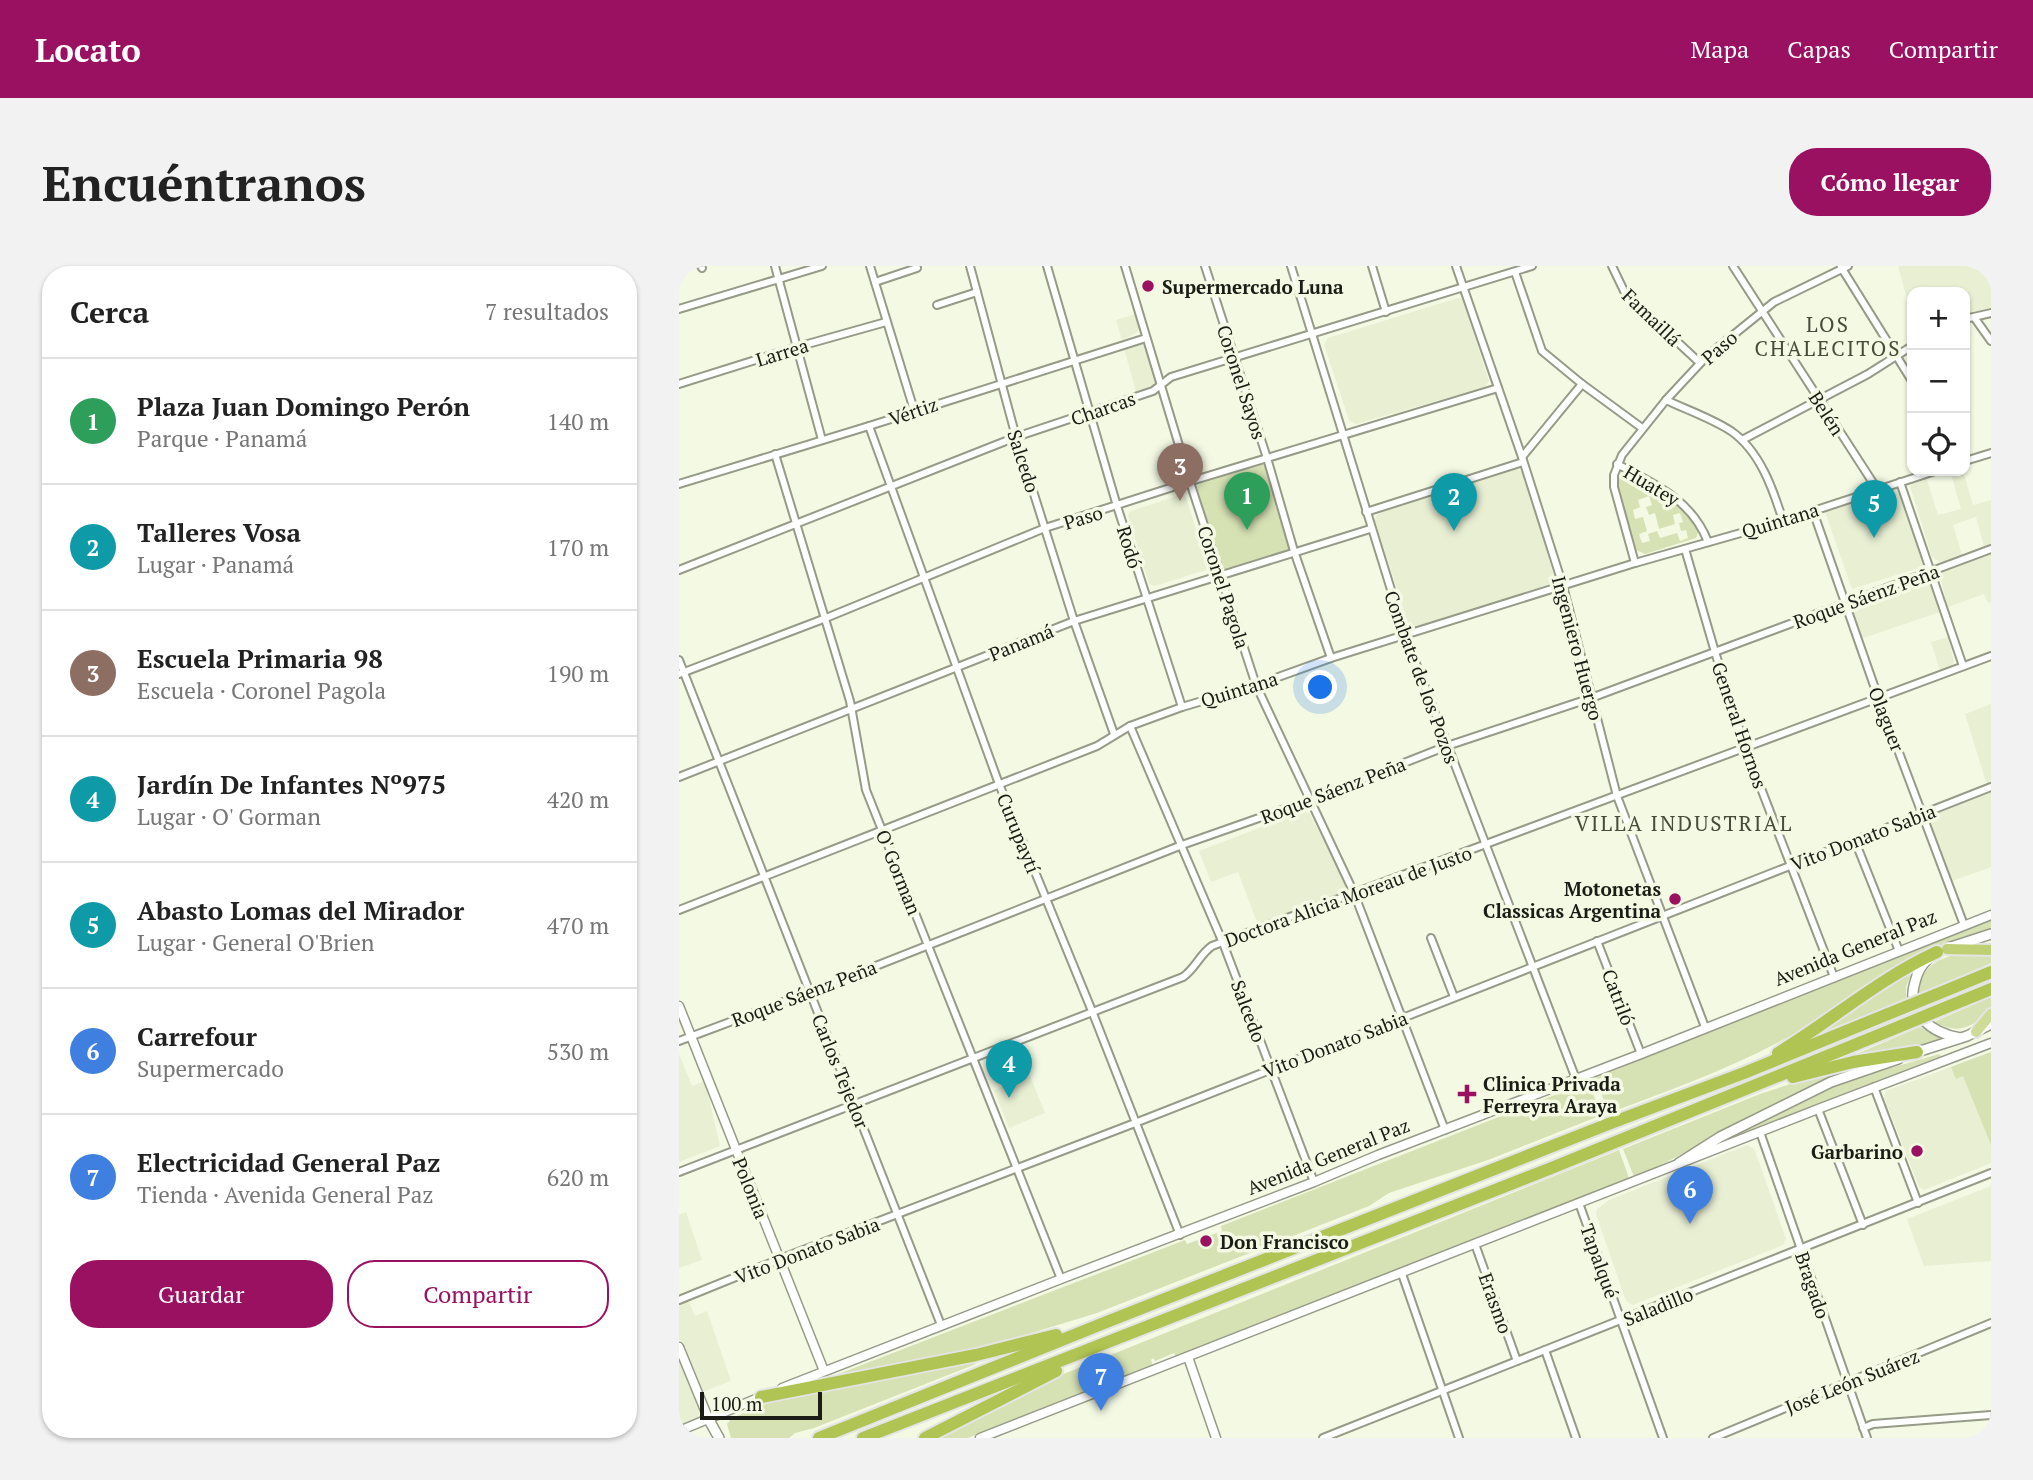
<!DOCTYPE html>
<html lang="es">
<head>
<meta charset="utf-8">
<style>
  body { margin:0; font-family:"PT Serif",serif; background:#f2f2f2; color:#222 }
  .controls { position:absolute; right:21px; top:21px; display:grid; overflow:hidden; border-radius:14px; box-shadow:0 2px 5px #0004 }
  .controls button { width:63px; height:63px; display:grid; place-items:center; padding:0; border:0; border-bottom:2px solid #e0e0e0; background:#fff; color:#222; font:35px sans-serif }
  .scale { position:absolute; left:21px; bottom:18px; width:122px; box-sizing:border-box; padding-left:7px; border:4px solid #1b1c15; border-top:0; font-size:19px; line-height:24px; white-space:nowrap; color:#1b1c15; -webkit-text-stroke:5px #f4f9e4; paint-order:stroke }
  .you { position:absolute; left:642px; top:422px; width:24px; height:24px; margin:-18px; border:5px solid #fff; border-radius:50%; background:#1a73e8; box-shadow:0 0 0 10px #1a73e833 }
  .badge { display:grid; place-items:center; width:46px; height:46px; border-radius:50%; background:#9a1162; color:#fff; font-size:23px; font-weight:700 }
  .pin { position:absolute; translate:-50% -58px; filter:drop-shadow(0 2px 4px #0008) }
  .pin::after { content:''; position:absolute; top:37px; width:24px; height:21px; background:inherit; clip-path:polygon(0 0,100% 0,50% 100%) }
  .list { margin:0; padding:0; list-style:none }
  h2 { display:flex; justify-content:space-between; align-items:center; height:91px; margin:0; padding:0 28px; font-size:30px }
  h2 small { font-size:23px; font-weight:400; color:#767676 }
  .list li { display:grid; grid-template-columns:46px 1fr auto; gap:21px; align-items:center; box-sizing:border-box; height:126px; padding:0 28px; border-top:2px solid #e0e0e0 }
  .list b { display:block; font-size:26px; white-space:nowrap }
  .list p { margin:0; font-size:23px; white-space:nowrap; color:#767676 }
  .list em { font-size:23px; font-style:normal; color:#767676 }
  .actions { display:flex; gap:14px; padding:21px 28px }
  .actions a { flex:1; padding:16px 0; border:2px solid #9a1162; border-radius:28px; text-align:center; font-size:24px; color:#9a1162 }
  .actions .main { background:#9a1162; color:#fff }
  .icon { flex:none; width:38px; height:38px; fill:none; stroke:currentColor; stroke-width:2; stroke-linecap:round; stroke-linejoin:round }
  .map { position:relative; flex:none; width:1312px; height:1172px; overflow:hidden; border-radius:28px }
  header { display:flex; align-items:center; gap:42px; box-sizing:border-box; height:98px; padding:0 35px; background:#9a1162; color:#fff }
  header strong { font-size:33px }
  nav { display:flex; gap:38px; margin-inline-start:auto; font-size:24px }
  .intro { display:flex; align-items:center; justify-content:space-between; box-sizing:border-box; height:168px; padding:0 42px }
  h1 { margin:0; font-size:49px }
  .button { padding:18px 32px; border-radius:28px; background:#9a1162; color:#fff; font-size:24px; font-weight:700 }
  main { display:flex; gap:42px; padding:0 42px }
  aside { flex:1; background:#fff; border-radius:28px; box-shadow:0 2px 5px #0004 }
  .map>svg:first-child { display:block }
  .built { fill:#e8efd3 }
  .green { fill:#d6e1b4; fill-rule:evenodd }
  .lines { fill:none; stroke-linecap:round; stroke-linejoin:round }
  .minor-casing { stroke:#969b88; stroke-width:10 }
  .tertiary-casing { stroke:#969b88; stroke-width:11 }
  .secondary-casing { stroke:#969b88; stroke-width:12 }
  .primary-casing { stroke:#e4e4e3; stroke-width:14 }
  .trunk-casing { stroke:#e4e4e3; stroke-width:14 }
  .motorway-casing { stroke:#e4e4e3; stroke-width:16 }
  .minor { stroke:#fff; stroke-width:6 }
  .tertiary { stroke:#fff; stroke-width:8 }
  .secondary { stroke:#fff; stroke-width:9 }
  .primary { stroke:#cfdc97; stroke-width:10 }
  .trunk { stroke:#bfd074; stroke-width:10 }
  .motorway { stroke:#afc452; stroke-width:12 }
  .motorway-bridge-casing { stroke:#e4e4e3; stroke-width:16; stroke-linecap:butt }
  .motorway-bridge { stroke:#afc452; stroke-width:12 }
  .poi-dot { fill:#9a1162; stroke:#f4f9e4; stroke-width:2.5 }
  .labels { text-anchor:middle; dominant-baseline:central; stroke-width:7; stroke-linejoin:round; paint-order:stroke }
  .poi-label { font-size:19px; font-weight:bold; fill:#1b1c15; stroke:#f4f9e4; text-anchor:start }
  .street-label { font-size:19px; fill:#1b1c15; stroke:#f4f9e4 }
  .neighbourhood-label { font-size:21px; letter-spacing:2px; fill:#484c3b; stroke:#f4f9e4 }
</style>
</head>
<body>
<header>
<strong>Locato</strong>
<nav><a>Mapa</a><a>Capas</a><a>Compartir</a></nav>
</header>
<div class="intro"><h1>Encuéntranos</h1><a class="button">Cómo llegar</a></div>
<main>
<aside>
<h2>Cerca<small>7 resultados</small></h2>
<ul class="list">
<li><span class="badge" style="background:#2e9e5b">1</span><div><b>Plaza Juan Domingo Perón</b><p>Parque · Panamá</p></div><em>140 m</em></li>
<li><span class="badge" style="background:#0f9aa8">2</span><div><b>Talleres Vosa</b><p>Lugar · Panamá</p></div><em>170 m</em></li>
<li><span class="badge" style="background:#8d6e63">3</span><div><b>Escuela Primaria 98</b><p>Escuela · Coronel Pagola</p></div><em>190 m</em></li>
<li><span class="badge" style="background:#0f9aa8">4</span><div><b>Jardín De Infantes Nº975</b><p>Lugar · O' Gorman</p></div><em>420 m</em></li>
<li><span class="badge" style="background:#0f9aa8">5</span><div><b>Abasto Lomas del Mirador</b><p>Lugar · General O'Brien</p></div><em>470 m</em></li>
<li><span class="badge" style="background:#3f7fe0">6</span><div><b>Carrefour</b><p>Supermercado</p></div><em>530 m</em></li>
<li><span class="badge" style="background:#3f7fe0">7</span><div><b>Electricidad General Paz</b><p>Tienda · Avenida General Paz</p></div><em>620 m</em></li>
</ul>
<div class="actions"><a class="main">Guardar</a><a>Compartir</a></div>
</aside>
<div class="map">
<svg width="1312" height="1172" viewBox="0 0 1312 1172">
  <rect width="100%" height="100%" fill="#f4f9e4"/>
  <g class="built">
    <polygon points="1219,0 1312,0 1312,43 1286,49 1286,26 1233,26 1233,51"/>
    <polygon points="779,32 783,33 810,115 806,121 677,158 670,154 645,79 649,72"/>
    <polygon points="456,48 460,61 459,66 443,74 437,54"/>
    <polygon points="460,77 466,80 477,113 475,120 457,126 445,82"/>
    <polygon points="832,203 837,203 845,207 875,311 874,317 735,364 731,363 696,255 697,250 704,244"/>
    <polygon points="1271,205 1284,205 1294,239 1312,234 1312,278 1305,280 1297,251 1274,259 1283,289 1261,296 1253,291 1231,220 1233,216 1247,211 1259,249 1282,243"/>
    <polygon points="1219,221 1245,298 1243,301 1173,323 1146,246 1148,243"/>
    <polygon points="504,228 507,231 515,257 528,299 527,304 475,320 470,318 449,249 452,245"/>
    <polygon points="1312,286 1312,336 1309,337 1305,328 1269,341 1260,307"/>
    <polygon points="1246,310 1252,312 1261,346 1181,373 1171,345 1174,337"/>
    <polygon points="1269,371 1275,396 1272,401 1261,405 1252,376"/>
    <polygon points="1312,438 1312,517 1308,519 1286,448"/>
    <polygon points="1312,525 1312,601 1273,615 1250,557 1251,553 1254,549"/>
    <polygon points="624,545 631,548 667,619 664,627 579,659 559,606 532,616 520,585"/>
    <polygon points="1312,786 1312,897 1245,924 1240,921 1205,831 1207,825"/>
    <polygon points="0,788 13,820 26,815 41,880 0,896"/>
    <polygon points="351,810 366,847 330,862 315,824"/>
    <polygon points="1068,879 1075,883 1079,893 1107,973 1104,979 954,1039 947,1035 917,948 918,943 930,934"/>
    <polygon points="1312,920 1312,995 1245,1000 1228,953"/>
    <polygon points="7,946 23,994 0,1002 0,949"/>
    <polygon points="9,1034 16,1050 28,1045 52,1115 23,1126 0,1073 0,1037"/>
    <polygon points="0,1094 21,1146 19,1151 0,1158"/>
  </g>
  <g class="green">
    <polygon points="581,198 586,199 588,203 611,283 548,305 544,304 539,298 518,221 521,218"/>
    <path d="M942,207c23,3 67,37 78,57l-3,8 -51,16 -9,-4 -20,-68zM970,230l3,9 -6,2 3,8 6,-2 4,16 16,-5 -2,-9 7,-2 3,9 -4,1 2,8 5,-1 2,8 -8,3 -3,-8 -17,5 -3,-7 -9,3 2,7 -8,2 -3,-9 8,-3 -4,-14 -8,2 -2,-9 7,-3 -2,-7z"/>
    <path d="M1312,653v11c-29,9 -58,17 -85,32 -33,19 -64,44 -98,64 -63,37 -131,62 -199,87l-14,-35z"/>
    <path d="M1279,688h33v9l-75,32c8,-28 15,-34 42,-41z"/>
    <polygon points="1233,705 1227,721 1227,733 1141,767 1206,720"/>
    <path d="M1312,731v12c-19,19 -32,26 -57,13z"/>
    <polygon points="1241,761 1260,771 1260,775 1161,795"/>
    <polygon points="1312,786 1312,879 1284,810 1277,813 1272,801"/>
    <polygon points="1260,788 1262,790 1063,867 1062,865 1167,815"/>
    <path d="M1196,797c-86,26 -160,79 -241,114l-11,-28 137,-55 58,-19z"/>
    <polygon points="909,816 923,849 809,894 710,927 690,940 418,1047 310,1080 144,1114 506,974 508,978 543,965 542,960"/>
    <polygon points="940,884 950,912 497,1091 495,1087 476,1095 474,1092 472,1094 474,1100 289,1172 256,1172 377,1111"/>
    <polygon points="294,1097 297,1098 135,1162 116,1167 110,1172 52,1172 48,1158 53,1152 97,1134"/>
  </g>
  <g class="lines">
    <g class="minor-casing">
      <g id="minor">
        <polyline points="22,0 23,2"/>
        <polyline points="96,0 143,174"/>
        <polyline points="191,0 235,144"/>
        <polyline points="291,0 337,171 395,355 435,468"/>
        <polyline points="368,0 438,240 503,441"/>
        <polyline points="446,0 511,216 577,419 675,627 766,864"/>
        <polyline points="526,0 588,192 615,285 652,392"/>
        <polyline points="612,0 726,369 897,813"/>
        <polyline points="693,0 707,46"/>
        <polyline points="777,0 843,191 884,320 938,530 1026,761"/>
        <polyline points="933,0 946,27 1021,97"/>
        <polyline points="1054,0 1198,223"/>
        <polyline points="1162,1 1233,115"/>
        <polyline points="836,6 863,85 903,118 963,162"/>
        <polyline points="196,16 238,2"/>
        <polyline points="258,39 298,26"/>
        <polyline points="0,43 143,0"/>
        <polyline points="1295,51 1312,75"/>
        <polyline points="1286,53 1312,47"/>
        <polyline points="0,118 118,81 207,56"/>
        <path d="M987,134c21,10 45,18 65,31 29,20 42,58 52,90"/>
        <polyline points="190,160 320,518 413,745 501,969"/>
        <polyline points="1063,174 1189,108 1233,80"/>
        <polyline points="96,188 171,435 187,524 382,1013"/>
        <polyline points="843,191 903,118"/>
        <polyline points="1286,195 1312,187"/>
        <path d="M938,198c38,20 75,36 91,78"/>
        <polyline points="1221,216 1284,400"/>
        <polyline points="0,218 190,160 467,72"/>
        <polyline points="1134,245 1199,431 1285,659"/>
        <polyline points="687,246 844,196"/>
        <polyline points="1006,283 1036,386 1066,481 1155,711"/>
        <polyline points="956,297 935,221 935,209 943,189 987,134 1027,91 1095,36 1169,0"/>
        <polyline points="0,304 337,171 474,125 492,111 853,0"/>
        <polyline points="0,394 262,1059"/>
        <polyline points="0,408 147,352 366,262 519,213 819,122"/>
        <polyline points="451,460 544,677 635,916"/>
        <polyline points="0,511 395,355 691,263"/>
        <polyline points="1176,575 1220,685"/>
        <polyline points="0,644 418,480 451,460 503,441 577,419 652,392 956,297 1104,255 1256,205"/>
        <polyline points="752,672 775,731"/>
        <polyline points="918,675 962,788"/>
        <polyline points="0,775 131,726 503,579 631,534 768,480 912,432 1312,283"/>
        <polyline points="1195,821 1239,937"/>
        <polyline points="1139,843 1184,959"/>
        <polyline points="1081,866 1188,1172"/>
        <path d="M0,906l504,-195c12,-8 17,-23 29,-31l779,-290"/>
        <polyline points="900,937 984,1172"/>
        <polyline points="796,978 838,1095"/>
        <polyline points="723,1008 780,1172"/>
        <polyline points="0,1034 101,993 456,857 1312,521"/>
        <polyline points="866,1084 897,1172"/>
        <polyline points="1184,1162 1194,1158 1312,1149"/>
        <polyline points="644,1172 1312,907"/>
        <polyline points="1034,1172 1312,1057"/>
      </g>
    </g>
    <g class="tertiary-casing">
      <g id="tertiary">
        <polyline points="0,740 145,1105"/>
        <polyline points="0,1081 30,1154"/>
        <polyline points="509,1091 537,1172"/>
        <polyline points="103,1122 382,1013 635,916 699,889 962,788 1312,649"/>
        <polyline points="0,1165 84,1130"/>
        <polyline points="301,1172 1139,843 1312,777"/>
      </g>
    </g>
    <g class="secondary-casing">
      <g id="secondary">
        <polyline points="1269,682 1312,668"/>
        <path d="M1250,692c-7,6 -12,15 -14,24 -10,31 17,51 45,56"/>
        <polyline points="1235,787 1288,770 1312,758"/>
        <polyline points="1000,897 1041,871 1152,816 1219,793"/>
        <polyline points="30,1154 40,1172"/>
      </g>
    </g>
    <g class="primary-casing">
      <polyline id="primary" points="1297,766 1312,748"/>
    </g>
    <g class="trunk-casing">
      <polyline id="trunk" points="1268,683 1312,684"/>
    </g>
    <g class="motorway-casing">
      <g id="motorway">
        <polyline points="1256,729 1312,706"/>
        <polyline points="1263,743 1312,723"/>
        <path d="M1099,787c54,-33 102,-75 159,-101"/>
        <polyline points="1114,811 1174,796 1238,786"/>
        <polyline points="82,1131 297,1089 377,1069"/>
        <polyline points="140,1172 425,1057 932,857 1065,807 1209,748"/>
        <polyline points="184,1172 870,903 1212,764"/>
        <polyline points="246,1172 377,1105"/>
      </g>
    </g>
    <use href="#minor" class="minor"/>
    <use href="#tertiary" class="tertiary"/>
    <use href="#secondary" class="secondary"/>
    <use href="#primary" class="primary"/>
    <use href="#trunk" class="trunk"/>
    <use href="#motorway" class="motorway"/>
    <g class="motorway-bridge-casing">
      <g id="motorway-bridge">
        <polyline points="1209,748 1256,729"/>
        <polyline points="1212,764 1263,743"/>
      </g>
    </g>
    <use href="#motorway-bridge" class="motorway-bridge"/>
  </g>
  <g class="poi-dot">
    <circle cx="469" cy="20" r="7"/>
    <circle cx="996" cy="633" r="7"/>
    <path d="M784.5 817.5h7v7h7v7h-7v7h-7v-7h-7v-7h7z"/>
    <circle cx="1238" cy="885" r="7"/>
    <circle cx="527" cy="975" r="7"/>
  </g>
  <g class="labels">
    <g class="poi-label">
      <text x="483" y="20">Supermercado Luna</text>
      <text x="982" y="622" text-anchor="end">Motonetas<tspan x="982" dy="22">Classicas Argentina</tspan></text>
      <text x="804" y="817">Clinica Privada<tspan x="804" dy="22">Ferreyra Araya</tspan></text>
      <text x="1224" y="885" text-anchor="end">Garbarino</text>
      <text x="541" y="975">Don Francisco</text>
    </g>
    <g class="street-label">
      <text transform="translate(973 51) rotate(44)">Famaillá</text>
      <text transform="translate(1040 81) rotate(-41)">Paso</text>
      <text transform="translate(103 86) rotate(-17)">Larrea</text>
      <text transform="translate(563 116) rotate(72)">Coronel Sayos</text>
      <text transform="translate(424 142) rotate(-19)">Charcas</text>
      <text transform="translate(234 145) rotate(-19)">Vértiz</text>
      <text transform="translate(1148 147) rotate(57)">Belén</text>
      <text transform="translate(345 195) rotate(72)">Salcedo</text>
      <text transform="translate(973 219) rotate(31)">Huatey</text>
      <text transform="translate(404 251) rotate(-17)">Paso</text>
      <text transform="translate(1101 254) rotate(-17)">Quintana</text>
      <text transform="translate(451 281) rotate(73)">Rodó</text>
      <text transform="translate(545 321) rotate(72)">Coronel Pagola</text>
      <text transform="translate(1187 330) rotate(-20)">Roque Sáenz Peña</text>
      <text transform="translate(342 376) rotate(-22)">Panamá</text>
      <text transform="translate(899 382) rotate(75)">Ingeniero Huergo</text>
      <text transform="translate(743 411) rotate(70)">Combate de los Pozos</text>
      <text transform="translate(560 423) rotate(-17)">Quintana</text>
      <text transform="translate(1208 453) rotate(69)">Olaguer</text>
      <text transform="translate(1061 459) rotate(71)">General Hornos</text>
      <text transform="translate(654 524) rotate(-21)">Roque Sáenz Peña</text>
      <text transform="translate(340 567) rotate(68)">Curupaytí</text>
      <text transform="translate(1184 571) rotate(-21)">Vito Donato Sabia</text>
      <text transform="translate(220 606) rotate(68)">O' Gorman</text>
      <text transform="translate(669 630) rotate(-20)">Doctora Alicia Moreau de Justo</text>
      <text transform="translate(1176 681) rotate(-22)">Avenida General Paz</text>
      <text transform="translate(125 727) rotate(-21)">Roque Sáenz Peña</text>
      <text transform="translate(940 731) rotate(69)">Catriló</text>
      <text transform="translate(570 745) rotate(69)">Salcedo</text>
      <text transform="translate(656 778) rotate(-21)">Vito Donato Sabia</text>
      <text transform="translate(162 805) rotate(68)">Carlos Tejedor</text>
      <text transform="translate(649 890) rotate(-22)">Avenida General Paz</text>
      <text transform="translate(72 922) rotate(68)">Polonia</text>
      <text transform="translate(128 984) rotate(-21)">Vito Donato Sabia</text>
      <text transform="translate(921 995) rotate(70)">Tapalqué</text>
      <text transform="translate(1134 1019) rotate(71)">Bragado</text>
      <text transform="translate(817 1037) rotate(70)">Erasmo</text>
      <text transform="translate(979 1040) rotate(-22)">Saladillo</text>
      <text transform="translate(1173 1115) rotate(-22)">José León Suárez</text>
    </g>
    <g class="neighbourhood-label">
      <text x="1149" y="58">LOS<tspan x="1149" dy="24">CHALECITOS</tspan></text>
      <text x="1005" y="557">VILLA INDUSTRIAL</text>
    </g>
  </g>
</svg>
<div class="controls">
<button>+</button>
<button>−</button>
<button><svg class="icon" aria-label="locate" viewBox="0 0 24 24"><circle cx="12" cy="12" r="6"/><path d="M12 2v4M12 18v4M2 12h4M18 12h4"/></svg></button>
</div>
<div class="scale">100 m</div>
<div class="you"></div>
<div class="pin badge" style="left:568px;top:264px;background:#2e9e5b">1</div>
<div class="pin badge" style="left:775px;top:265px;background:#0f9aa8">2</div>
<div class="pin badge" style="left:501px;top:235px;background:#8d6e63">3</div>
<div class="pin badge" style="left:330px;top:832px;background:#0f9aa8">4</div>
<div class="pin badge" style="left:1195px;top:272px;background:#0f9aa8">5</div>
<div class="pin badge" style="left:1011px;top:958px;background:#3f7fe0">6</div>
<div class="pin badge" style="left:422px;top:1145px;background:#3f7fe0">7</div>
</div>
</main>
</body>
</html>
